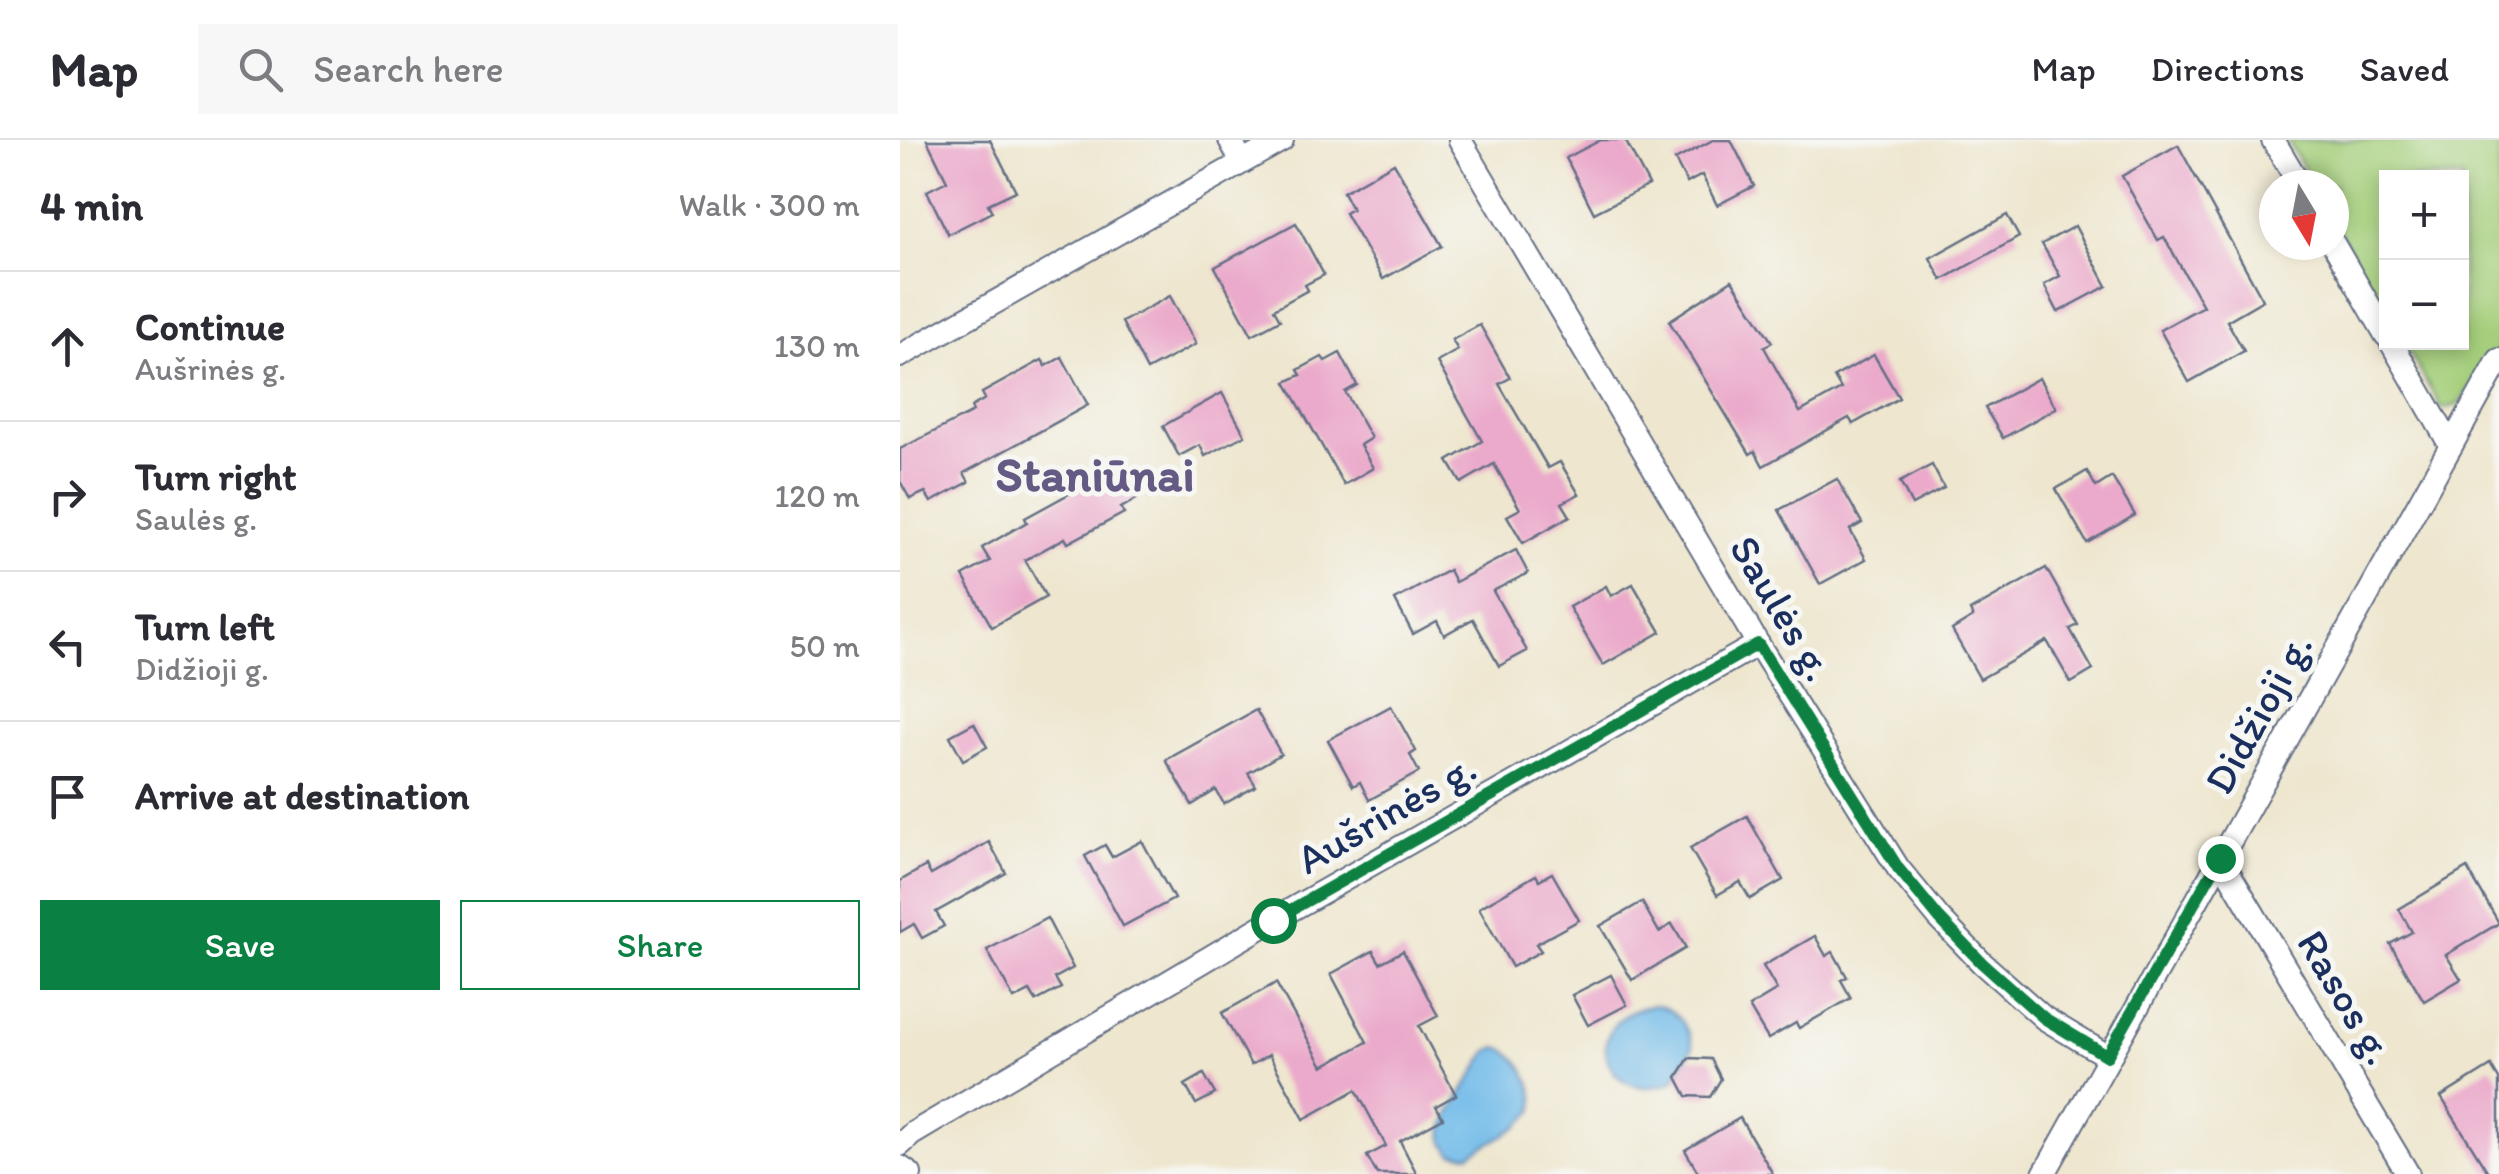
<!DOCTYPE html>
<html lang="en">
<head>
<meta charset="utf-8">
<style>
  body { margin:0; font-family:Itim,sans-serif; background:#f7f7f7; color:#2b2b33 }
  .controls { position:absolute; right:30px; top:30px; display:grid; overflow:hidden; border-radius:0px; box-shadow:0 5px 15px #0003 }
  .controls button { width:90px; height:90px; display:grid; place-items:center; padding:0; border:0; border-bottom:2px solid #e1e1e2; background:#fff; color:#2b2b33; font:50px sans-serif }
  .compass { position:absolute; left:1359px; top:30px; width:90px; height:90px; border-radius:50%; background:#fff; box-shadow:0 5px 15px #0003; rotate:170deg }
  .stop { position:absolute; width:30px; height:30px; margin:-22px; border:8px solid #0b8043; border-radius:50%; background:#fff }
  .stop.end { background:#0b8043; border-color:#fff; box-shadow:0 2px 10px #0008 }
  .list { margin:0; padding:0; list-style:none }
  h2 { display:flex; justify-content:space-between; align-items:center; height:130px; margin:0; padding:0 40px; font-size:42px }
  h2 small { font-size:32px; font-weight:400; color:#7c7c81 }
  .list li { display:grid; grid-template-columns:65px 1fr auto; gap:30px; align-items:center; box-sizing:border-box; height:150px; padding:0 40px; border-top:2px solid #e1e1e2 }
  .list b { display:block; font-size:38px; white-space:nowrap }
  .list p { margin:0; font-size:32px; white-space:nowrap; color:#7c7c81 }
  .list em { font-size:32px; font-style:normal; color:#7c7c81 }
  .actions { display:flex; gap:20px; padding:30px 40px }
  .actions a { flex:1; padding:22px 0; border:2px solid #0b8043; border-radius:0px; text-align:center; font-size:35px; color:#0b8043 }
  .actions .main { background:#0b8043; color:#fff }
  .icon { flex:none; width:55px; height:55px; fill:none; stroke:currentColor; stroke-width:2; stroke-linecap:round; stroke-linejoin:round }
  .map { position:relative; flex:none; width:1599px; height:1034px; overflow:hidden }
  header { display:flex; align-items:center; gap:60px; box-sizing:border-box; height:140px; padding:0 50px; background:#fff; border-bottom:2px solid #e1e1e2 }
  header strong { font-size:48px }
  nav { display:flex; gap:55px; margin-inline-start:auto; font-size:35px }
  .search { width:700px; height:90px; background:#f7f7f7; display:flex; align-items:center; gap:25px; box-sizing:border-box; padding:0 35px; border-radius:0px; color:#7c7c81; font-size:38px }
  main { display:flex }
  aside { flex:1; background:#fff }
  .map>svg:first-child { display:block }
  .green { fill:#a5cf7b; stroke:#607f6c; stroke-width:2.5 }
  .water { fill:#70bae9; stroke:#4674a4; stroke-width:2.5 }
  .building { fill:#ebaacb }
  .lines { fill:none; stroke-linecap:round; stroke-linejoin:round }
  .minor-casing { stroke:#656f85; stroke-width:26 }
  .minor { stroke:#fff; stroke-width:22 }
  .route { stroke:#0b8043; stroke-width:12 }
  .labels { text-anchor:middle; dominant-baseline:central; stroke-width:10; stroke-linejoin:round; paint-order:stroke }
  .street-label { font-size:42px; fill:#1b2f5e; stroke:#f6f6f2 }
  .quarter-label { font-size:48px; font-weight:bold; fill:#645a84; stroke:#f6f6f2 }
</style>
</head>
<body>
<header>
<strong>Map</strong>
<div class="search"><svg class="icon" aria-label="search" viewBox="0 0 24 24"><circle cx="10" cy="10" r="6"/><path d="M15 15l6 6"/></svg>Search here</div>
<nav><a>Map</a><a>Directions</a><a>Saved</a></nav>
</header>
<main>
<aside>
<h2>4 min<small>Walk · 300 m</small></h2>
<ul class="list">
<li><svg class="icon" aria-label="ahead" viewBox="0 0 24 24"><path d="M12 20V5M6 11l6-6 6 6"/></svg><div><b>Continue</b><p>Aušrinės g.</p></div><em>130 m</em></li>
<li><svg class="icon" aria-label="right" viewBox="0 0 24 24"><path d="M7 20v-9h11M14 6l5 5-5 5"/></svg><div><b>Turn right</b><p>Saulės g.</p></div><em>120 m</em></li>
<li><svg class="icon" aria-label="left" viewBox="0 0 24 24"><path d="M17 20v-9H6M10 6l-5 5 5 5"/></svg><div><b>Turn left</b><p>Didžioji g.</p></div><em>50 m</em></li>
<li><svg class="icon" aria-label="arrive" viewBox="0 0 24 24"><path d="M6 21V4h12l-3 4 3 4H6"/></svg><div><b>Arrive at destination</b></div></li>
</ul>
<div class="actions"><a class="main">Save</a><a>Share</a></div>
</aside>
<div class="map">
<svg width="1599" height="1034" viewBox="0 0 1599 1034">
  <rect width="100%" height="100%" fill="#f6f6f2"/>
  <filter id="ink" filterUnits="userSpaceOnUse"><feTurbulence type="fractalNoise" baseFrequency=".01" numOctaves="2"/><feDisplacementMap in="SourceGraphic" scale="20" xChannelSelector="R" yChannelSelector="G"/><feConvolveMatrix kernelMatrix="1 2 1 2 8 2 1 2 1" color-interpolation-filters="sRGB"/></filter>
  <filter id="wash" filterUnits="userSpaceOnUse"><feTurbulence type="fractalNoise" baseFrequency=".0048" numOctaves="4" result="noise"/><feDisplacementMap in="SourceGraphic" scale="40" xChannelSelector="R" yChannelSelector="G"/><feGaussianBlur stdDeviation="2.25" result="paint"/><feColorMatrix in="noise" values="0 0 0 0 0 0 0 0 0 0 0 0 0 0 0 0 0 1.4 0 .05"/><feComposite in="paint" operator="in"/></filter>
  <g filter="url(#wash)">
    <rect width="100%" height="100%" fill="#eee6ce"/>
    <polygon class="green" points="1387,0 1599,0 1599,207 1558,265 1542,269 1504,203 1562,202 1562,38 1486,38 1486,172 1434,82 1434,45 1413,45"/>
    <g class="water">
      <path d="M754,865c22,3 34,21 39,42l-20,34c-67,30 -101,-62 -19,-76z"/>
      <path d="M598,907c22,6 42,44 35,65l-17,16 -47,27 -17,-2 -8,-11 -1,-10 7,-19 38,-62z"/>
    </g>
    <g id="blocks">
      <g class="building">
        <polygon points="27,0 90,0 116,51 88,64 92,72 48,94 27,51 47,41"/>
        <polygon points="701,0 725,0 749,45 694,73 666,18"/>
        <polygon points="813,0 831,0 854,46 817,65 802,35 787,43 775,20"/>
        <polygon points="1278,5 1363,160 1327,181 1344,211 1289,242 1260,190 1303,166 1264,97 1258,100 1222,36"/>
        <polygon points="494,23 542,106 483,139 445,73 452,69 443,52"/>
        <polygon points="1107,75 1119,97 1042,140 1030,118"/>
        <polygon points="396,83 424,135 405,145 408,150 374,169 380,180 352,195 315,127"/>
        <polygon points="1175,86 1207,146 1158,172 1144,145 1160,136 1142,104"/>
        <polygon points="832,140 872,202 864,207 900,272 941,249 934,237 974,215 999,258 953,284 949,278 863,326 855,311 850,314 769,181"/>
        <polygon points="270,156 296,204 247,230 222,182"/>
        <polygon points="580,185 610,238 599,244 648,328 660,322 679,354 662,363 670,376 623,403 607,376 620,369 594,324 561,343 548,321 582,301 537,222 558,210 552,200"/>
        <polygon points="440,213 457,245 445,252 471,298 460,305 473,328 444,345 386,242 401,235 398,230 422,217 425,221"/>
        <polygon points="162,217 188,265 64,333 69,342 31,362 25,352 10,359 0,341 0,309 73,272 71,267 85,259 82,253 142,220 146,226"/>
        <polygon points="1139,238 1156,268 1103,298 1085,268"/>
        <polygon points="322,253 345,295 305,316 300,305 279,316 263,286"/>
        <polygon points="1032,325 1044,348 1012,365 1000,342"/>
        <polygon points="220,326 238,358 221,368 224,373 168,403 165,398 125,420 146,457 92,487 63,436 90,421 82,408 127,382 125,378"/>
        <polygon points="1187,331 1196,347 1212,337 1235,375 1187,403 1156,349"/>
        <polygon points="937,339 962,383 950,390 966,419 920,444 879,370"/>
        <polygon points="616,410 628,433 593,451 627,511 599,526 573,479 544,495 537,481 513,494 495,460 549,430 555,442"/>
        <polygon points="1146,428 1178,485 1170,489 1193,530 1171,543 1147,501 1080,539 1052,490 1073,477 1070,471"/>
        <polygon points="733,444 761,492 703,525 669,467 706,446 711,456"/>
        <polygon points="491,566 516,611 510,615 519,632 469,660 460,642 453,646 428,600"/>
        <polygon points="356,570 381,614 348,633 356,646 324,664 316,650 292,665 266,620"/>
        <polygon points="74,583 87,607 63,620 50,596"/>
        <polygon points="847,676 883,740 850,759 840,742 817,755 790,708"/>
        <polygon points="242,701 274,759 223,786 185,716 205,705 212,717"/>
        <polygon points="89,702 106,733 36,772 44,786 22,798 14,784 0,792 0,741 26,726 31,735"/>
        <polygon points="1567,728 1599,783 1546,815 1561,839 1524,861 1490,804 1512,792 1499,769"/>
        <polygon points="652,733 679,780 636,804 641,811 612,827 579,768 636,735 639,740"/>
        <polygon points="742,762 759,792 772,784 786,808 732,840 700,786"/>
        <polygon points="147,778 173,828 155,838 161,848 136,861 130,851 114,859 87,810"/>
        <polygon points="915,796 926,816 933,812 947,837 941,840 951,858 899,888 896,883 868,899 849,867 877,850 863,826"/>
        <polygon points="473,811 480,823 503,811 538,876 519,886 556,955 536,966 543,978 500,1001 517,1034 477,1034 467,1016 486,1006 456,950 404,979 369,915 351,925 322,873 376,843 423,926 467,902 431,834"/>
        <polygon points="711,835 727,865 688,885 672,855"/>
        <polygon points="789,918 811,919 821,939 810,957 787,956 777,937"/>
        <polygon points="1591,926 1599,939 1599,1034 1589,1034 1541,957"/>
        <polygon points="304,934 315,954 296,964 285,945"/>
        <polygon points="840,978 873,1034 799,1034 785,1010"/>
      </g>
    </g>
  </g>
  <g filter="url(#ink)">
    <use href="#blocks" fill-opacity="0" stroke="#656f85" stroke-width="2.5"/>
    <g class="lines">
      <g class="minor-casing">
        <g id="minor">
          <polyline points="330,0 342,22"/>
          <polyline points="560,0 858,504 998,728 1039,778 1082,823 1144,878 1207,916"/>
          <polyline points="1373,0 1400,45"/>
          <polyline points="1434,105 1486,195"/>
          <polyline points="1491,202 1551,306"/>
          <polyline points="0,216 382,0"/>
          <polyline points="1320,718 1508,1034"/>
          <polyline points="0,1005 12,994 373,780 858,504"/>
          <polyline points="0,1027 10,1034"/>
          <polyline points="1144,1034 1599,220"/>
        </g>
      </g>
      <use href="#minor" class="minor"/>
    </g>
  </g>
  <g class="lines" filter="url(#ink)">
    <polyline class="route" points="373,780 858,504 998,728 1039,778 1082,823 1144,878 1207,916 1320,718"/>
  </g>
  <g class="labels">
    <g class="street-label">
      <text transform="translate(882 468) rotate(59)">Saulės g.</text>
      <text transform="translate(1358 573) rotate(-61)">Didžioji g.</text>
      <text transform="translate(486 673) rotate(-30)">Aušrinės g.</text>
      <text transform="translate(1446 857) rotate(59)">Rasos g.</text>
    </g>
    <g class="quarter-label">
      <text x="195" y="334">Staniūnai</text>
    </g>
  </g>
</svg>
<div class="controls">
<button>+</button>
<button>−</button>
</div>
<svg class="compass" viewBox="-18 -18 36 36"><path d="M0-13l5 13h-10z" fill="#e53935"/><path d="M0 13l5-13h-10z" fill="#7c7c81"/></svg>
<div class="stop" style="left:373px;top:780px"></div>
<div class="stop end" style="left:1320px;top:718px"></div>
</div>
</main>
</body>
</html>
